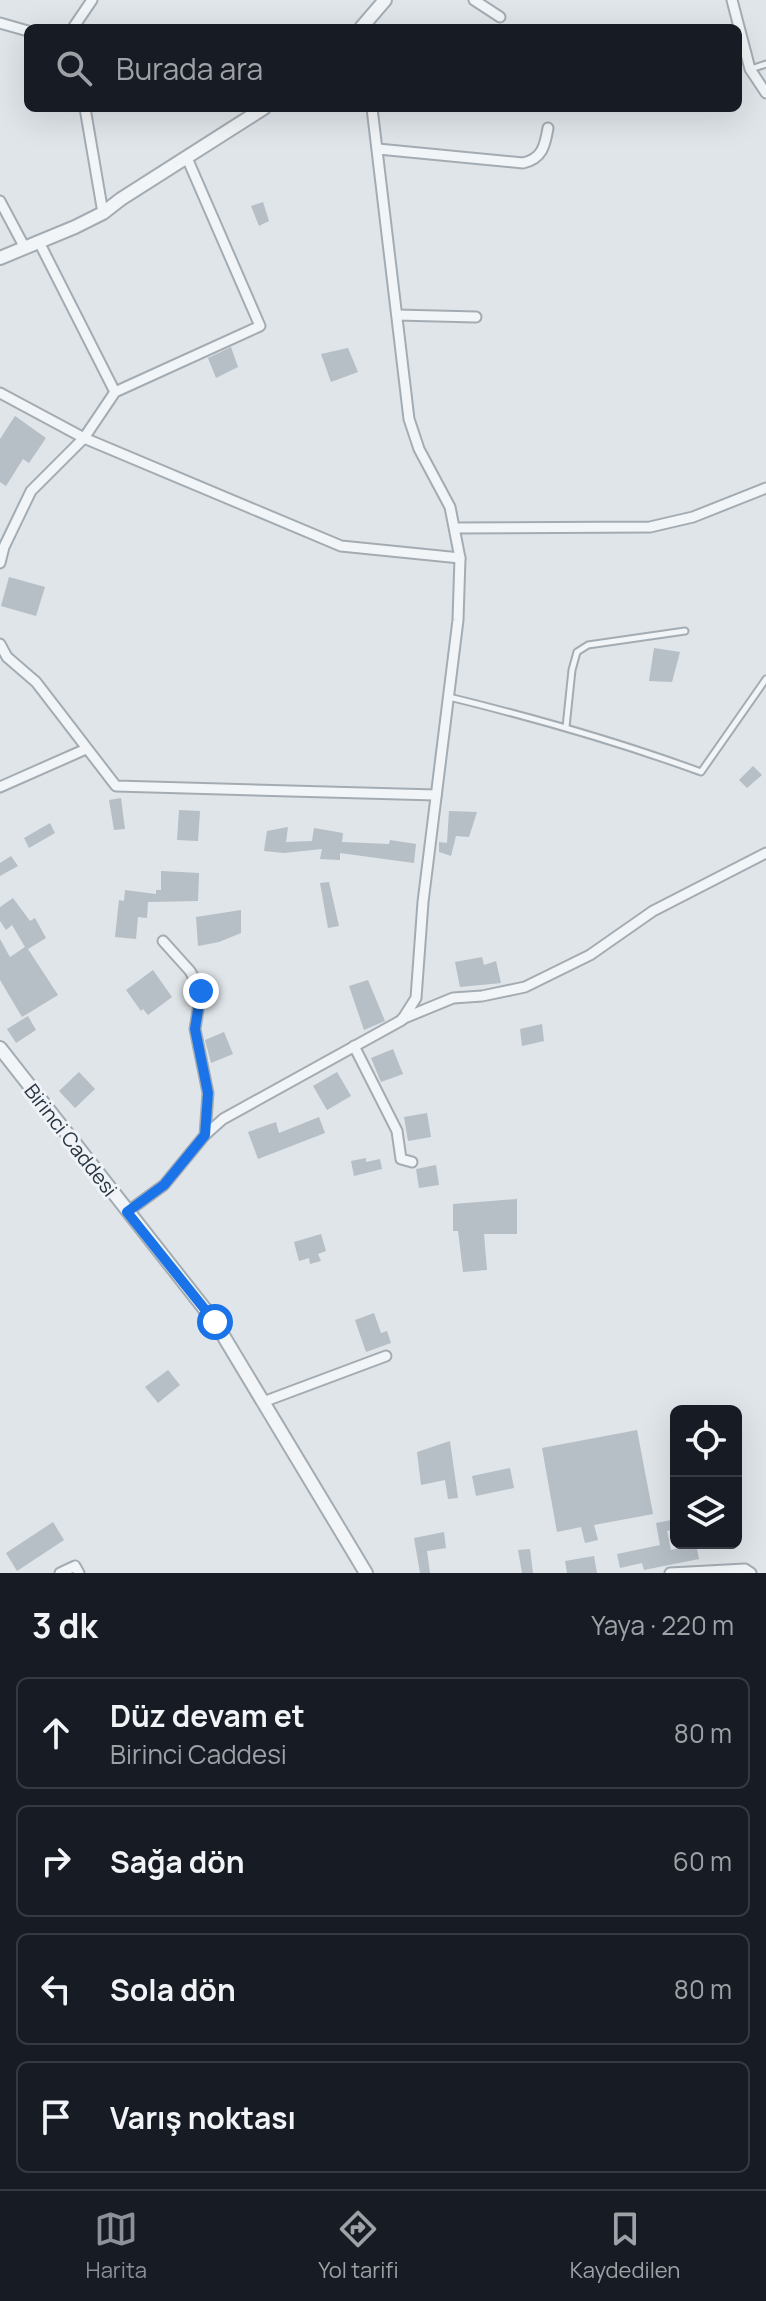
<!DOCTYPE html>
<html lang="tr">
<head>
<meta charset="utf-8">
<style>
  body { margin:0; font-family:Manrope,sans-serif; background:#242831; color:#f1f3f6 }
  .controls { position:absolute; right:24px; bottom:24px; display:grid; overflow:hidden; border-radius:12px; box-shadow:0 8px 32px #0002 }
  .controls button { width:72px; height:72px; display:grid; place-items:center; padding:0; border:0; border-bottom:2px solid #363941; background:#171b24; color:#f1f3f6; font:40px sans-serif }
  .stop { position:absolute; width:24px; height:24px; margin:-18px; border:6px solid #1a73e8; border-radius:50%; background:#fff }
  .stop.end { background:#1a73e8; border-color:#fff; box-shadow:0 2px 8px #0008 }
  .list { margin:0; padding:0; list-style:none }
  h2 { display:flex; justify-content:space-between; align-items:center; height:104px; margin:0; padding:0 32px; font-size:34px }
  h2 small { font-size:26px; font-weight:400; color:#9ea1a6 }
  .list li { display:grid; grid-template-columns:52px 1fr auto; gap:24px; align-items:center; box-sizing:border-box; height:112px; margin:0 16px 16px; padding:0 16px; border:2px solid #363941; border-radius:12px }
  .list b { display:block; font-size:30px; white-space:nowrap }
  .list p { margin:0; font-size:26px; white-space:nowrap; color:#9ea1a6 }
  .list em { font-size:26px; font-style:normal; color:#9ea1a6 }
  .icon { flex:none; width:44px; height:44px; fill:none; stroke:currentColor; stroke-width:2; stroke-linecap:round; stroke-linejoin:round }
  .map { position:relative; flex:none; width:766px; height:1573px; overflow:hidden }
  .search { position:absolute; background:#171b24; box-shadow:0 8px 32px #0002; left:24px; right:24px; top:24px; height:88px; display:flex; align-items:center; gap:20px; box-sizing:border-box; padding:0 28px; border-radius:12px; color:#9ea1a6; font-size:30px }
  .sheet { height:616px; background:#171b24 }
  nav { display:flex; justify-content:space-around; align-items:center; box-sizing:border-box; height:112px; border-top:2px solid #363941; background:#171b24; font-size:22px; color:#9ea1a6 }
  nav a { display:grid; justify-items:center; gap:4px }
  nav .on { color:#8c9099 }
  .map>svg:first-child { display:block }
  .building { fill:#b6bec6 }
  .lines { fill:none; stroke-linecap:round; stroke-linejoin:round }
  .service-casing { stroke:#a4acb3; stroke-width:9 }
  .minor-casing { stroke:#a4acb3; stroke-width:13 }
  .tertiary-casing { stroke:#a4acb3; stroke-width:16 }
  .service { stroke:#f2f5f7; stroke-width:5 }
  .minor { stroke:#f2f5f7; stroke-width:9 }
  .tertiary { stroke:#f2f5f7; stroke-width:12 }
  .route { stroke:#1a73e8; stroke-width:10 }
  .labels { text-anchor:middle; dominant-baseline:central; stroke-width:6; stroke-linejoin:round; paint-order:stroke }
  .street-label { font-size:20px; fill:#273441; stroke:#eff3f7 }
</style>
</head>
<body>
<div class="map">
<svg width="766" height="1573" viewBox="0 0 766 1573">
  <rect width="100%" height="100%" fill="#dfe5e9"/>
  <g class="building">
    <polygon points="263,202 269,221 259,226 251,206"/>
    <polygon points="231,347 238,367 216,378 208,358"/>
    <polygon points="348,348 358,372 331,382 321,354"/>
    <polygon points="15,416 46,438 29,463 23,459 6,486 0,482 0,439"/>
    <polygon points="9,577 45,587 36,616 1,606"/>
    <polygon points="654,648 680,652 672,682 649,681"/>
    <polygon points="753,766 762,775 747,788 739,780"/>
    <polygon points="121,798 125,829 114,830 109,800"/>
    <polygon points="179,810 200,811 198,841 177,840"/>
    <polygon points="449,811 477,812 469,837 456,836 451,856 439,852 439,842 447,843"/>
    <polygon points="50,823 55,833 29,848 24,838"/>
    <polygon points="288,827 286,842 312,841 314,828 343,833 342,842 389,844 390,840 416,844 414,863 340,853 340,860 320,859 322,849 284,853 264,851 267,831"/>
    <polygon points="11,856 18,866 0,876 0,863"/>
    <polygon points="161,871 199,873 198,901 148,902 147,918 138,917 136,939 115,937 119,900 124,901 125,890 156,894 156,890 161,890"/>
    <polygon points="329,882 339,926 328,928 320,883"/>
    <polygon points="13,898 30,921 35,918 46,938 28,949 58,995 22,1017 0,980 0,939 10,957 25,947 12,925 6,930 0,921 0,907"/>
    <polygon points="241,910 241,933 219,942 198,946 196,917"/>
    <polygon points="482,957 484,965 496,961 501,983 460,987 455,962"/>
    <polygon points="153,970 172,997 148,1015 143,1009 141,1011 126,990"/>
    <polygon points="368,980 385,1021 364,1030 349,986"/>
    <polygon points="28,1016 36,1030 16,1043 7,1029"/>
    <polygon points="542,1024 544,1041 522,1046 520,1029"/>
    <polygon points="224,1032 233,1054 211,1063 205,1040"/>
    <polygon points="393,1049 403,1074 381,1082 371,1058"/>
    <polygon points="79,1072 95,1089 75,1108 59,1091"/>
    <polygon points="337,1072 351,1096 327,1110 313,1086"/>
    <polygon points="427,1113 431,1137 408,1141 404,1117"/>
    <polygon points="319,1117 325,1133 258,1159 248,1132 276,1122 279,1133"/>
    <polygon points="366,1158 366,1162 380,1159 382,1169 354,1176 351,1161"/>
    <polygon points="436,1165 439,1185 419,1188 416,1169"/>
    <polygon points="517,1199 517,1234 484,1234 487,1270 463,1272 458,1231 453,1231 453,1204"/>
    <polygon points="321,1234 326,1251 318,1254 321,1261 310,1264 309,1258 299,1261 294,1242"/>
    <polygon points="374,1313 381,1333 387,1331 391,1343 366,1352 355,1320"/>
    <polygon points="168,1370 180,1385 158,1403 145,1387"/>
    <polygon points="637,1430 653,1514 594,1525 598,1540 585,1543 581,1527 557,1532 542,1448"/>
    <polygon points="450,1441 458,1498 448,1499 445,1480 421,1485 417,1452"/>
    <polygon points="510,1468 514,1488 476,1496 472,1476"/>
    <polygon points="671,1520 673,1530 667,1531 671,1550 696,1544 699,1559 644,1570 642,1563 620,1568 617,1554 660,1545 656,1523"/>
    <polygon points="53,1522 64,1540 17,1571 6,1553"/>
    <polygon points="444,1532 446,1548 427,1551 430,1573 420,1573 414,1538"/>
    <polygon points="530,1549 533,1573 522,1573 518,1550"/>
    <polygon points="594,1556 597,1573 567,1573 565,1561"/>
  </g>
  <g class="lines">
    <g class="service-casing">
      <g id="service">
        <polyline points="751,69 766,64"/>
        <path d="M449,697c86,21 170,45 252,75l65,-93"/>
        <polyline points="566,727 572,670 577,652 588,645 685,631"/>
      </g>
    </g>
    <g class="minor-casing">
      <g id="minor">
        <polyline points="474,0 500,17"/>
        <polyline points="732,0 750,69 766,93"/>
        <polyline points="0,23 28,31"/>
        <polyline points="73,28 92,0"/>
        <polyline points="85,108 103,213"/>
        <path d="M378,149l145,14c19,-4 22,-17 25,-35"/>
        <polyline points="187,158 260,326 115,392 84,438 341,546 460,558"/>
        <polyline points="0,201 25,248"/>
        <polyline points="39,242 115,392"/>
        <polyline points="397,315 476,317"/>
        <polyline points="0,393 84,438 31,491 4,547 0,563"/>
        <polyline points="455,528 650,527 693,517 766,488"/>
        <polyline points="0,644 7,657 36,682 116,786 436,795"/>
        <polyline points="0,787 86,749"/>
        <polyline points="163,941 190,971 201,991 195,1029 208,1093 205,1135"/>
        <polyline points="402,1019 453,998 482,996 525,987 590,955 653,911 766,853"/>
        <polyline points="354,1046 397,1131 401,1159 412,1162"/>
        <polyline points="127,1212 164,1185 205,1135 223,1119 402,1020 416,998 423,902 458,620 460,558 450,507 419,449 409,419 372,108"/>
        <polyline points="263,1402 386,1356"/>
        <polyline points="60,1573 75,1566 79,1573"/>
        <polyline points="670,1573 745,1569 751,1573"/>
      </g>
    </g>
    <g class="tertiary-casing">
      <g id="tertiary">
        <polyline points="361,28 385,0"/>
        <polyline points="0,258 75,227 103,213 121,199 264,108"/>
        <polyline points="0,1048 215,1322 366,1573"/>
      </g>
    </g>
    <use href="#service" class="service"/>
    <use href="#minor" class="minor"/>
    <use href="#tertiary" class="tertiary"/>
  </g>
  <g class="lines">
    <polyline class="route" points="201,991 195,1029 208,1093 205,1135 164,1185 127,1212 215,1322"/>
  </g>
  <g class="labels">
    <g class="street-label">
      <text transform="translate(71 1140) rotate(52)">Birinci Caddesi</text>
    </g>
  </g>
</svg>
<div class="controls">
<button><svg class="icon" aria-label="locate" viewBox="0 0 24 24"><circle cx="12" cy="12" r="6"/><path d="M12 2v4M12 18v4M2 12h4M18 12h4"/></svg></button>
<button><svg class="icon" aria-label="layers" viewBox="0 0 24 24"><path d="M12 4l9 5-9 5-9-5zM3 14l9 5 9-5"/></svg></button>
</div>
<div class="stop" style="left:215px;top:1322px"></div>
<div class="stop end" style="left:201px;top:991px"></div>
<div class="search"><svg class="icon" aria-label="search" viewBox="0 0 24 24"><circle cx="10" cy="10" r="6"/><path d="M15 15l6 6"/></svg>Burada ara</div>
</div>
<section class="sheet">
<h2>3 dk<small>Yaya · 220 m</small></h2>
<ul class="list">
<li><svg class="icon" aria-label="ahead" viewBox="0 0 24 24"><path d="M12 20V5M6 11l6-6 6 6"/></svg><div><b>Düz devam et</b><p>Birinci Caddesi</p></div><em>80 m</em></li>
<li><svg class="icon" aria-label="right" viewBox="0 0 24 24"><path d="M7 20v-9h11M14 6l5 5-5 5"/></svg><div><b>Sağa dön</b></div><em>60 m</em></li>
<li><svg class="icon" aria-label="left" viewBox="0 0 24 24"><path d="M17 20v-9H6M10 6l-5 5 5 5"/></svg><div><b>Sola dön</b></div><em>80 m</em></li>
<li><svg class="icon" aria-label="arrive" viewBox="0 0 24 24"><path d="M6 21V4h12l-3 4 3 4H6"/></svg><div><b>Varış noktası</b></div></li>
</ul>
</section>
<nav>
<a class="on"><svg class="icon" aria-label="map" viewBox="0 0 24 24"><path d="M3 6l6-2 6 2 6-2v14l-6 2-6-2-6 2zM9 4v14M15 6v14"/></svg>Harita</a>
<a><svg class="icon" aria-label="directions" viewBox="0 0 24 24"><path d="M12 3l9 9-9 9-9-9zM9 14v-3h6M13 9l2 2-2 2"/></svg>Yol tarifi</a>
<a><svg class="icon" aria-label="saved" viewBox="0 0 24 24"><path d="M7 4h10v16l-5-4-5 4z"/></svg>Kaydedilen</a>
</nav>
</body>
</html>
